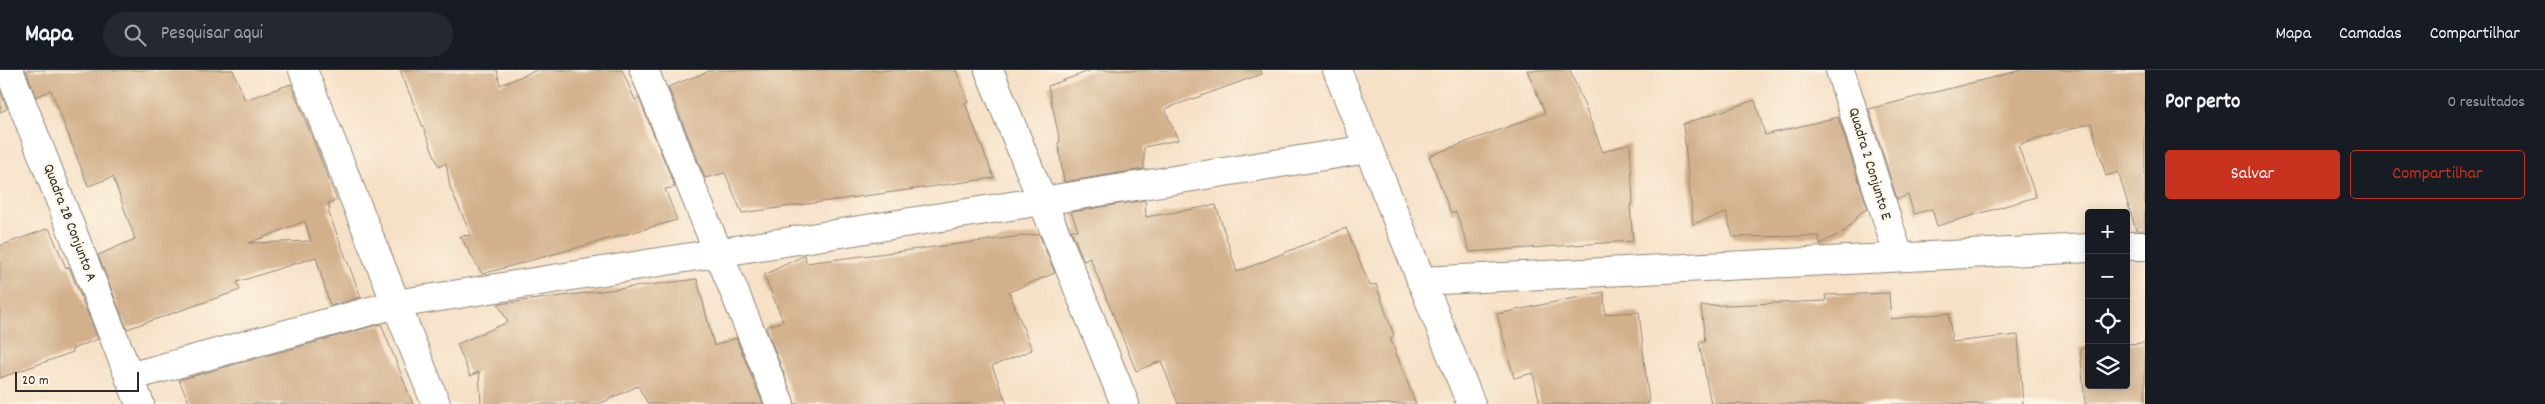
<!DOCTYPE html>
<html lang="pt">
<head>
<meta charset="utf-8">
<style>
  body { margin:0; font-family:Dekko,sans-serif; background:#242831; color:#f1f3f6 }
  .controls { position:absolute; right:15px; bottom:15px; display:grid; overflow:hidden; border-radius:5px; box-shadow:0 2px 12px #0003 }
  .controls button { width:45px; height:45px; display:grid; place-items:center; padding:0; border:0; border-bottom:1px solid #363941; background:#171b24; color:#f1f3f6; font:25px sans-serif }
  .scale { position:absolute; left:15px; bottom:12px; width:124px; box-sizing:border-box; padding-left:5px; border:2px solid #2b2b2b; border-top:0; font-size:14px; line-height:18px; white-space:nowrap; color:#2b2b2b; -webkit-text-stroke:4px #fcf5e5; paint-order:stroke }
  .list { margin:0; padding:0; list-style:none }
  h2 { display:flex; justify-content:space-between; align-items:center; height:65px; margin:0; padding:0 20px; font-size:21px }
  h2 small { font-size:16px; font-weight:400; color:#9ea1a6 }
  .actions { display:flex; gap:10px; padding:15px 20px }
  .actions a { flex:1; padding:11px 0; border:1px solid #c8321e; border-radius:5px; text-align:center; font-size:18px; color:#c8321e }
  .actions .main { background:#c8321e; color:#fff }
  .icon { flex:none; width:28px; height:28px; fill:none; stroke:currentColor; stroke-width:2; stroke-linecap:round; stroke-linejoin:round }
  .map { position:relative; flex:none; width:2145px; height:334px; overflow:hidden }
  header { display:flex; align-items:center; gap:30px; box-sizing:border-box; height:70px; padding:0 25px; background:#171b24; border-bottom:1px solid #363941 }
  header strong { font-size:24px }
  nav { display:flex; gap:28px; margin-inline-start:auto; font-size:18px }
  .search { width:350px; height:45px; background:#242831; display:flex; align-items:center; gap:12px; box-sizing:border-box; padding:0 18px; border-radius:28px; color:#9ea1a6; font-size:19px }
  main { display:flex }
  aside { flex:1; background:#171b24 }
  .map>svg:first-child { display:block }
  .building { fill:#d2b08b; fill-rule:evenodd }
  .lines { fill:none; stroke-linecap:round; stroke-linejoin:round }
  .minor-casing { stroke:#908678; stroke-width:30 }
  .minor { stroke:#fff; stroke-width:28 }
  .labels { text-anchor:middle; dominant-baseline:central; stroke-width:4; stroke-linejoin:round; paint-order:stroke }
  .street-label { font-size:15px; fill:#2b2b2b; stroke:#fcf5e5 }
</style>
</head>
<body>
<header>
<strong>Mapa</strong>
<div class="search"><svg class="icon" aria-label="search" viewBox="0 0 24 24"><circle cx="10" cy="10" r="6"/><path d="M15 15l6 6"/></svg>Pesquisar aqui</div>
<nav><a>Mapa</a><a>Camadas</a><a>Compartilhar</a></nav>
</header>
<main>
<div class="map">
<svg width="2145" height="334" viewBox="0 0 2145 334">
  <rect width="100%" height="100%" fill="#fcf5e5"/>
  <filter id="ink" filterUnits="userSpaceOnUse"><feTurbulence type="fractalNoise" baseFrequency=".02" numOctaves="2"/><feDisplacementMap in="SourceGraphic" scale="10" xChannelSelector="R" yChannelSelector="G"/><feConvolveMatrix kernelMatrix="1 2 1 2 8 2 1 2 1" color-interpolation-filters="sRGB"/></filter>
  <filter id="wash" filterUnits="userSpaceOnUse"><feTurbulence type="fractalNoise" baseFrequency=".0096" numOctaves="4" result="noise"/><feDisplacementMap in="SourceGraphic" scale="20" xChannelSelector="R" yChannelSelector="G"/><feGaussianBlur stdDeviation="1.12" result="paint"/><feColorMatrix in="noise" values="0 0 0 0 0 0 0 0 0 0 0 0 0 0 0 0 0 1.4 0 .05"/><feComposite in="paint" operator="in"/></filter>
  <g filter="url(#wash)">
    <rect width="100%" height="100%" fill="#f6e0c6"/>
    <g id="blocks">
      <g class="building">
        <path d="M26,0h207l12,30 46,-16 46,116 -9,3 2,7 -2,1 33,86 -31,9 -14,-49 -79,25 3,8 -113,39 -29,-74 37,-16 -22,-62 -25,9 -37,-96 -15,7zM305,151l6,20 -62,2z"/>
        <polygon points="400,0 497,0 500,15 537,0 622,0 635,30 639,28 675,117 665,119 677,150 482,204 460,166 471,165 450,117 446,93 439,97"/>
        <polygon points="712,0 956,0 968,32 965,33 994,108 742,143 725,103 705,108 668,17"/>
        <polygon points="1092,0 1261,0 1262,4 1165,39 1178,70 1144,77 1144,99 1064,112 1058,73 1060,72 1048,16"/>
        <polygon points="1527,0 1570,0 1603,82 1630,73 1633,134 1630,135 1633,171 1470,182 1456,142 1451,143 1429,86 1545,43"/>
        <polygon points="2022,0 2145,0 2145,160 2136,160 2118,102 2106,106 2091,53 2018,75 2036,127 1937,156 1932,139 1914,144 1908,125 1897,129 1869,39"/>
        <polygon points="0,20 7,39 0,42"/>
        <polygon points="1755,30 1765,65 1838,47 1868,139 1861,142 1845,161 1820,174 1819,166 1733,167 1726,143 1693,154 1683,54"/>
        <polygon points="1145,130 1146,147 1216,135 1237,202 1346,158 1370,216 1376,214 1394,266 1390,268 1416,334 1178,334 1161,291 1136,301 1090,188 1084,191 1071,160 1078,160 1071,142"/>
        <polygon points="49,158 66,198 69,197 98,269 72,279 73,282 0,308 0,176"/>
        <polygon points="1039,164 1055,203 1009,222 1032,280 992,296 1007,334 795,334 766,257 783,251 764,205 805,185 806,193"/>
        <polygon points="697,209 714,276 736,268 763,334 648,334 638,316 599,334 481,334 479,302 470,306 457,274 508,252 498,234"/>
        <polygon points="1604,222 1605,244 1639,242 1649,334 1540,334 1533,303 1514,308 1497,244"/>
        <polygon points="1889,223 1891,249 1949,243 1952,272 2018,265 2023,334 1711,334 1699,272 1705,272 1701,236 1826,231 1825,225"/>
        <polygon points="381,254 413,334 190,334 179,310"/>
        <polygon points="2145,273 2145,334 2085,334 2080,278 2089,277 2089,315 2126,315 2126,274"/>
      </g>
    </g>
  </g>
  <g filter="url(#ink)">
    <use href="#blocks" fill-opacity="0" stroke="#908678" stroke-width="1"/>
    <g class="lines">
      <g class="minor-casing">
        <g id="minor">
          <polyline points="9,0 140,334"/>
          <polyline points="303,0 436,334"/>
          <polyline points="644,0 780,334"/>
          <polyline points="989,0 1125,334"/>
          <polyline points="1337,0 1471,334"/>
          <polyline points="1840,0 1899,187"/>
          <polyline points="2126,176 2145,176"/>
          <polyline points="1421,211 2089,178"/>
          <polyline points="129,307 396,234 1368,79"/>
        </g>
      </g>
      <use href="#minor" class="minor"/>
    </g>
  </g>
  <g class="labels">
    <g class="street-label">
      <text transform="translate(1869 94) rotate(73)">Quadra 2 Conjunto E</text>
      <text transform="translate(69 153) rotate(69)">Quadra 2B Conjunto A</text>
    </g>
  </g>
</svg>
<div class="controls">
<button>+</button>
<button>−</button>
<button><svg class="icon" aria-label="locate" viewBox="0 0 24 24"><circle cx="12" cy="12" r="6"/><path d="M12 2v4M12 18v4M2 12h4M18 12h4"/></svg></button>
<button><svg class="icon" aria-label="layers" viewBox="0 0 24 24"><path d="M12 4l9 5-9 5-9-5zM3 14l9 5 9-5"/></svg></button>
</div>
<div class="scale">20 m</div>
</div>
<aside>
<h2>Por perto<small>0 resultados</small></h2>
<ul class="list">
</ul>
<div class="actions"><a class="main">Salvar</a><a>Compartilhar</a></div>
</aside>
</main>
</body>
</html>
